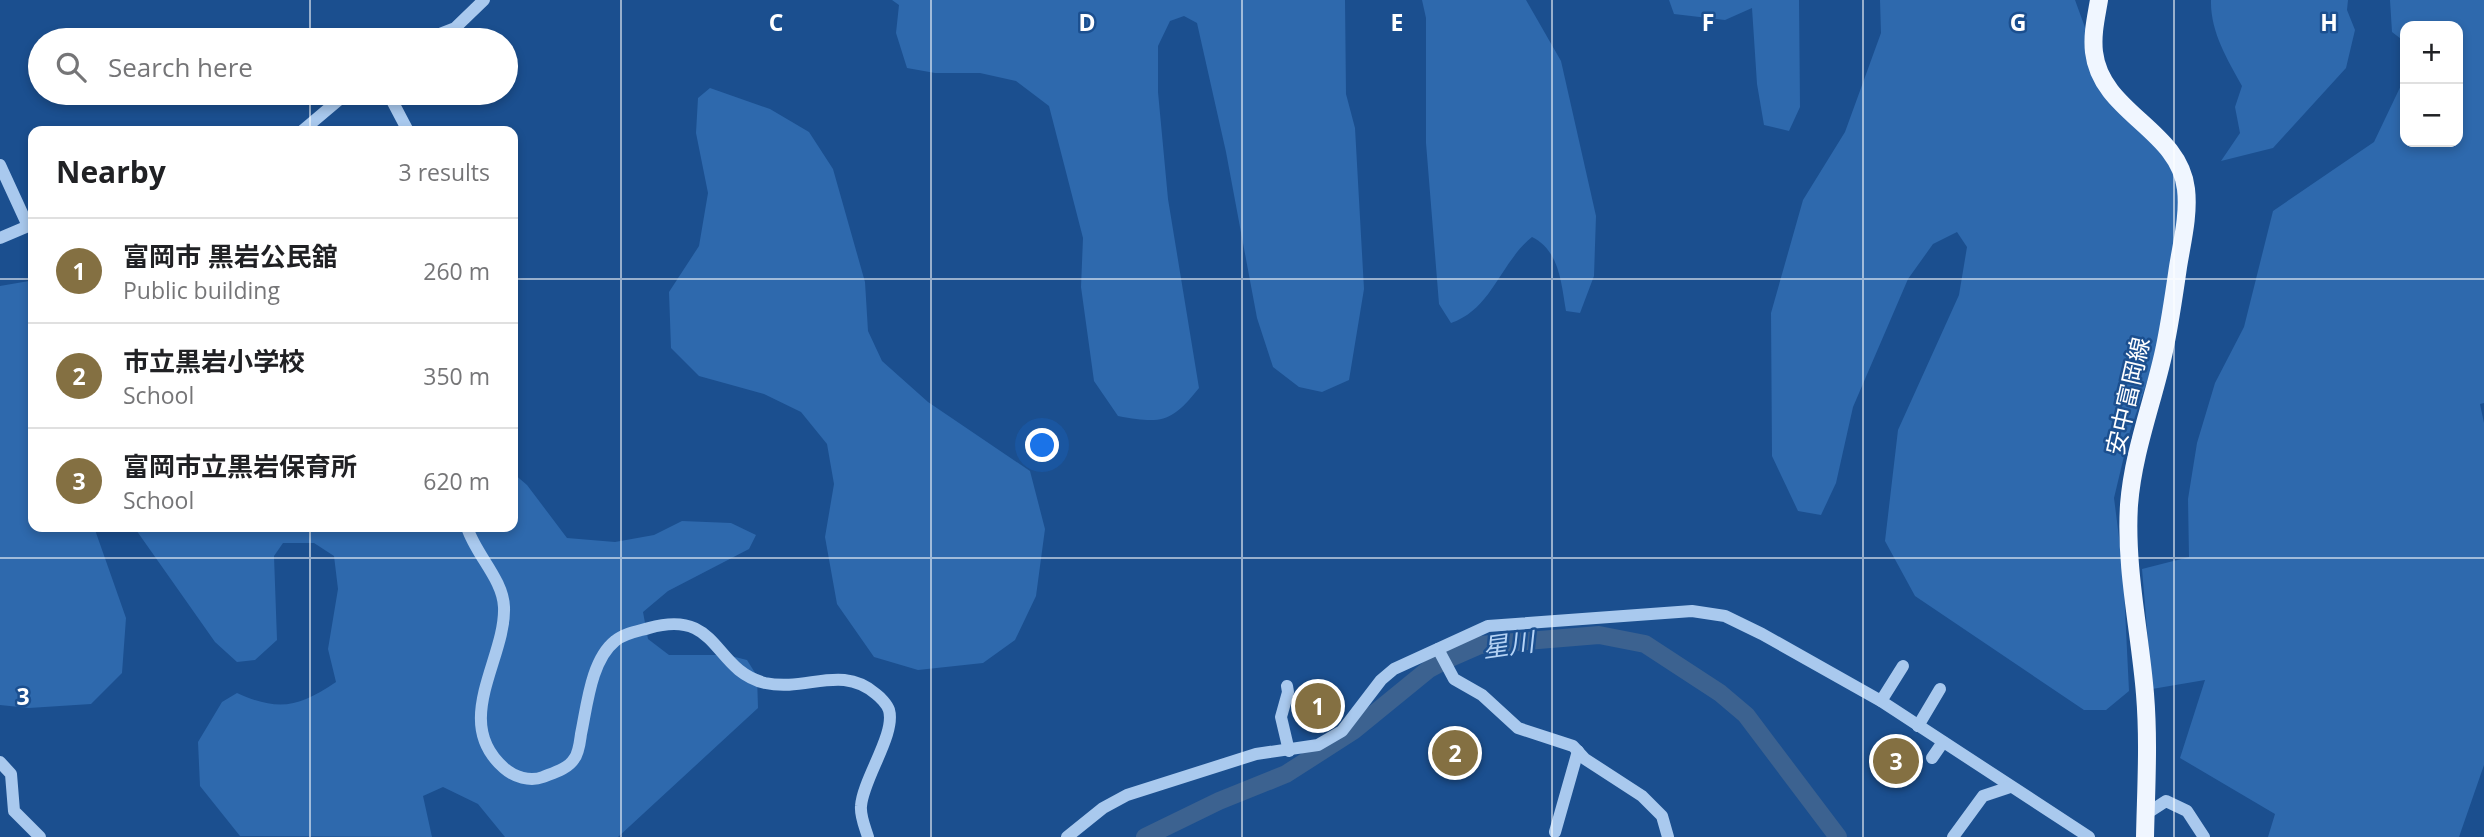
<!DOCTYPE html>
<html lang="en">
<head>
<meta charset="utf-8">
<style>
  body { margin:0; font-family:"Open Sans","Noto Sans JP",sans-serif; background:#f6f6f6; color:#202124 }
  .controls { position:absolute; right:21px; top:21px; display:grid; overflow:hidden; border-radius:14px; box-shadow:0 4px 10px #0003 }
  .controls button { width:63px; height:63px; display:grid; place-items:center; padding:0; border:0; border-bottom:2px solid #e0e0e0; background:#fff; color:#202124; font:35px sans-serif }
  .you { position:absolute; left:1043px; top:446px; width:24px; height:24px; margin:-18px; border:5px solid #fff; border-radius:50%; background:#1a73e8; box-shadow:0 0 0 10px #1a73e833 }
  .badge { display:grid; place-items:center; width:46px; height:46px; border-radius:50%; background:#847042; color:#fff; font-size:23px; font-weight:700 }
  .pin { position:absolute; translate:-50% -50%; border:4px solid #fff; box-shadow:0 2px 7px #0006 }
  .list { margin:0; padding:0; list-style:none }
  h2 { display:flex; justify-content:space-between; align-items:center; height:91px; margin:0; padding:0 28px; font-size:30px }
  h2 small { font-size:23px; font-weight:400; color:#757577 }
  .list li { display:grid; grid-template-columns:46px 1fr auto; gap:21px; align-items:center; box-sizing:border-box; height:105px; padding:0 28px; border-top:2px solid #e0e0e0 }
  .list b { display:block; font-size:26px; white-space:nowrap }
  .list p { margin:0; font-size:23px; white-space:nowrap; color:#757577 }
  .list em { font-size:23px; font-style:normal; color:#757577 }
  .icon { flex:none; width:38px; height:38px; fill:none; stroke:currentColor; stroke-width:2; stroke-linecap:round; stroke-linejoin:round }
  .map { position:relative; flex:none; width:2484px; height:837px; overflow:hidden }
  .search { position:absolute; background:#fff; box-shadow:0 4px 10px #0003; left:28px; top:28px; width:490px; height:77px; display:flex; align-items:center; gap:18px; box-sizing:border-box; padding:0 24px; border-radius:38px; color:#757577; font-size:26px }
  .panel { position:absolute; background:#fff; box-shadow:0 4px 10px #0003; left:28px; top:126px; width:490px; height:406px; border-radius:14px }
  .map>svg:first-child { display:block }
  .green { fill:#2e69ad }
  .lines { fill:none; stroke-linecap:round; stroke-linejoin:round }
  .river { stroke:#3c6290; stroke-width:18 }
  .minor { stroke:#a9c9ee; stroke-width:12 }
  .major { stroke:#f0f6ff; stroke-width:18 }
  .grid { fill:none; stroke:#fff; stroke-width:2; stroke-opacity:0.55 }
  .labels { text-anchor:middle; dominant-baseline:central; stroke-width:5; stroke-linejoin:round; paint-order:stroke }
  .street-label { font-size:24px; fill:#fff; stroke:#1b4f8f }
  .water-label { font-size:26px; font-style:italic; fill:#b5d3f5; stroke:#1b4f8f }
  .grid-label { font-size:23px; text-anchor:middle; font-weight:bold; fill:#fff; stroke:#1b4f8f; stroke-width:5; stroke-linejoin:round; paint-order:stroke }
</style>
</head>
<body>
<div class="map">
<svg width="2484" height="837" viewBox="0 0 2484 837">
  <rect width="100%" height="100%" fill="#1b4f8f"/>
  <g class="green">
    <path d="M892,0h453l1,94 9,34 9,161 -15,91 -27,12 -23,-5 -26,-20 -16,-49 -31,-166 -29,-129 -13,-7 -14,5 -12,25v46l10,107 31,189c-28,35 -37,36 -81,28l-24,-35 -13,-94 2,-49 -34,-132 -33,-25 -36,-8h-45l-28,-5 -11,-35 3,-28z"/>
    <path d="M1422,0h104l35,61 35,155 -2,60 -14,37 -14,-2c-5,-28 -6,-60 -34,-74 -32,26 -40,72 -81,86l-12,-19 -13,-161v-125z"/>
    <polygon points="1669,0 1799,0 1800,107 1789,131 1764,125 1757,84 1752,8 1725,20 1674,14"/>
    <polygon points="1880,0 2075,0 2087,33 2089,56 2166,154 2180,190 2180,222 2159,347 2130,431 2114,498 2123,569 2129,691 2106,710 2084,710 1915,596 1885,541 1898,430 1959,295 1967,247 1957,232 1933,244 1908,279 1853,407 1836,483 1821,515 1798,511 1772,456 1771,313 1803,200 1845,132 1881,33"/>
    <path d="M2211,0h137l-1,10 8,20 -9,38 -73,80 -52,13 19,-28 -5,-26 7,-21c-15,-27 -32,-55 -31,-86z"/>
    <polygon points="2390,0 2484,0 2484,403 2480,404 2484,423 2484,765 2459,837 2268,837 2275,814 2180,758 2205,680 2152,689 2142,569 2189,557 2188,499 2197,443 2215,383 2244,327 2273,211 2374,142 2405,77 2405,142 2458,142 2458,26 2405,26 2405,42 2392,32"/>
    <polygon points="710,88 770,109 809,132 833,169 865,282 868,331 882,361 928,402 1030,471 1045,529 1036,596 1015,640 983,663 918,670 874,657 837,604 825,537 834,484 827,444 801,412 764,394 699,376 671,348 669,292 699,246 708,193 696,133 698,98"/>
    <polygon points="29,281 33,282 33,527 94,527 126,618 122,673 91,704 29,708 0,705 0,286"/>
    <path d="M513,473l14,12 40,53 48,4 39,-7 28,-14 49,2 25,12 -7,14 -81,42 -25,21 5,27 21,16h58l20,5 10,16 1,32 -140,129h-113l-27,-33 -35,-17 -20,9 9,41 -192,-1 -40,-50 -2,-44 24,-40 15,-9c42,19 62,14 99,-11l-8,-33 10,-60 -4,-33 -20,-13h-31l-9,13 3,84 -22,20 -18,2 -22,-20 -81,-115h379z"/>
  </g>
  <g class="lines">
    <polyline class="river" points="1145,837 1219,801 1286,774 1353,731 1429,669 1448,659 1480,645 1599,635 1645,644 1720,693 1746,715 1838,837"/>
    <g class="minor">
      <polyline points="424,40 455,28 484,0"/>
      <polyline points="388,93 408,131"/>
      <polyline points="302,131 347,93"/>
      <polyline points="0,165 28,226"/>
      <polyline points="0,238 33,224"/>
      <path d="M467,527c8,27 36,52 37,80 2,52 -53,115 0,161 10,9 26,14 39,9 10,-4 25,-8 31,-18 5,-6 6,-18 7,-25 6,-28 10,-74 34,-93 9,-8 24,-10 34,-13 71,-20 63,42 116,55 42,9 76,-19 111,11 4,3 11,10 13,16 7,24 -26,69 -28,96 -1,10 4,21 7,31"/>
      <polyline points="1438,649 1454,679 1482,695 1518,728 1573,746 1585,759 1642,796 1662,816 1668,837"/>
      <polyline points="1287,686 1288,692 1281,717 1289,751"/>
      <polyline points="1881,701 1903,666"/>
      <polyline points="1918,726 1940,689"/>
      <polyline points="1932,758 1943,742"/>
      <polyline points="0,762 11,774 14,811 40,837"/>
      <polyline points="2146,814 2166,801 2187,811 2204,837"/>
      <polyline points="1555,832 1578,751"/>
      <polyline points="1067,837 1103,808 1127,795 1256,754 1318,745 1342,731 1381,680 1394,669 1488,626 1692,611 1725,616 1762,634 1881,701 2089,837"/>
      <polyline points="1953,837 1983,796 2010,787"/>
    </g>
    <path class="major" d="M2099,0c-3,18 -7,34 -5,52 7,61 85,77 92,137 3,26 -4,53 -8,78 -4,28 -8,56 -14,84 -11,51 -31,101 -35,154 -4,63 11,127 16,189 4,48 1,95 0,143"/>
  </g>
  <path class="grid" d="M310,0v40M621,0v837M931,0v837M1242,0v837M1552,0v837M1863,0v837M2174,0v837M310,93v38M0,279h33M513,279h1971M310,527v310M0,558h2484"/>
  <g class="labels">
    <g class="street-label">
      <text transform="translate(2127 396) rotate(-77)">安中富岡線</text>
    </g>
    <g class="water-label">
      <text transform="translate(1508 644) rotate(-8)">星川</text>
    </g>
  </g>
  <g class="grid-label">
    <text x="776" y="31">C</text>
    <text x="1087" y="31">D</text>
    <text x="1397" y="31">E</text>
    <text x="1708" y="31">F</text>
    <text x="2018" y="31">G</text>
    <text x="2329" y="31">H</text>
    <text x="23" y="705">3</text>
  </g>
</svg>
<div class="controls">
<button>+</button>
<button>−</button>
</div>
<div class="you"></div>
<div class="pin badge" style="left:1318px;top:706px">1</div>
<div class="pin badge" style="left:1455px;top:753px">2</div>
<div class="pin badge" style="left:1896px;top:761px">3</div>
<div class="search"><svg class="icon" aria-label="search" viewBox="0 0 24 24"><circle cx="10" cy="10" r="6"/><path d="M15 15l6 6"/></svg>Search here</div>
<section class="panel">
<h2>Nearby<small>3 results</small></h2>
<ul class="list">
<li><span class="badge">1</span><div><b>富岡市 黒岩公民舘</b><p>Public building</p></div><em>260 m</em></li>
<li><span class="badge">2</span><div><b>市立黒岩小学校</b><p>School</p></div><em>350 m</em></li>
<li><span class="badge">3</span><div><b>富岡市立黒岩保育所</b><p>School</p></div><em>620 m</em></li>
</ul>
</section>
</div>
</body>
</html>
